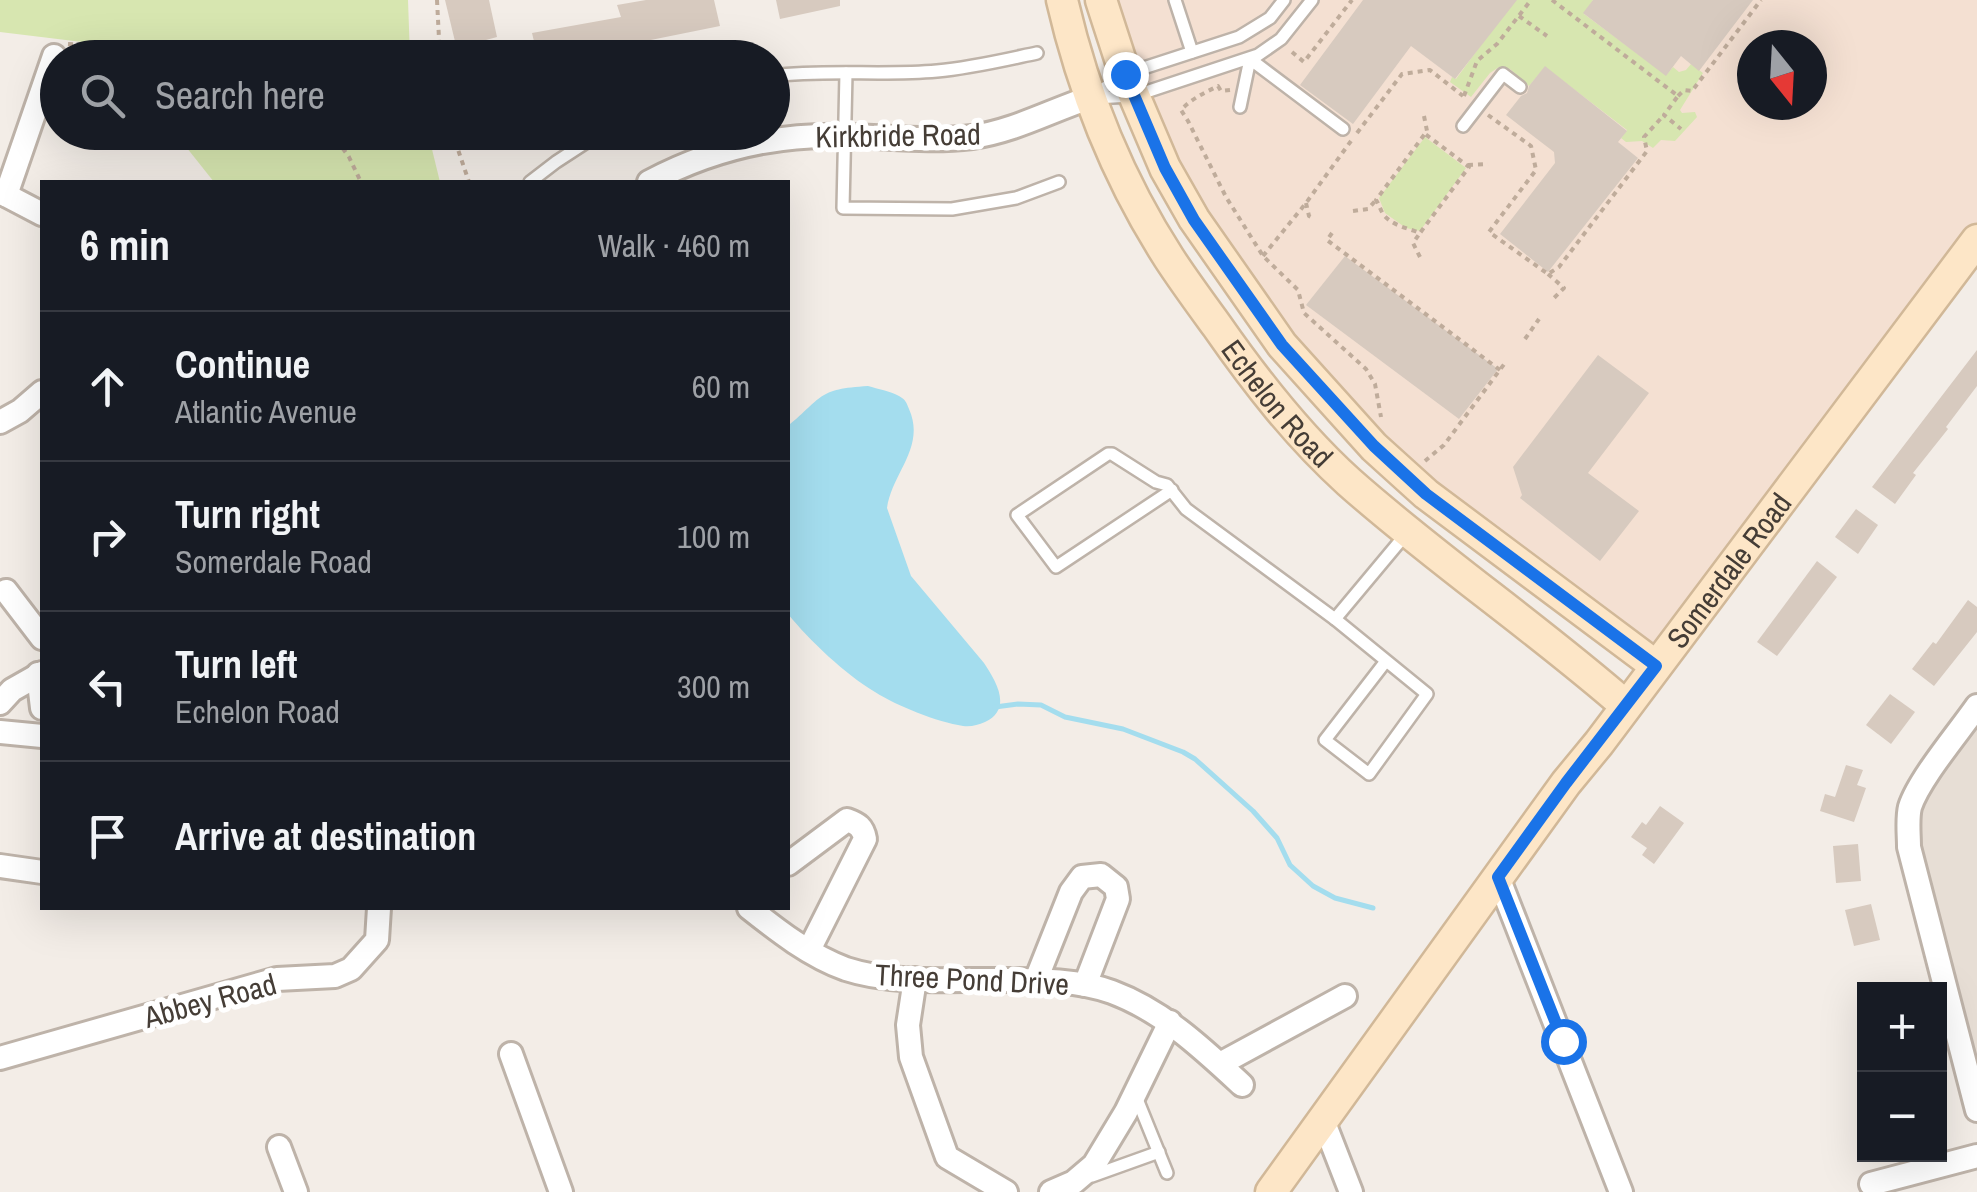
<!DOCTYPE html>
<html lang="en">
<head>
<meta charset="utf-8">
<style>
  body { margin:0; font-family:"Archivo Narrow",sans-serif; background:#242831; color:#f1f3f6 }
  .controls { position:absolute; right:30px; bottom:30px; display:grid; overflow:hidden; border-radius:0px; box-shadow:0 10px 40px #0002 }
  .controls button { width:90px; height:90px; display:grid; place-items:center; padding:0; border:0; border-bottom:2px solid #363941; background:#171b24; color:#f1f3f6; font:50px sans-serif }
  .compass { position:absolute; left:1737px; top:30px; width:90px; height:90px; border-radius:50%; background:#171b24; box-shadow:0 10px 40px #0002; rotate:162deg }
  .stop { position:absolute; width:30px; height:30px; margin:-22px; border:8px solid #1a73e8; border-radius:50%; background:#fff }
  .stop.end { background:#1a73e8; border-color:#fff; box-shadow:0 2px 10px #0008 }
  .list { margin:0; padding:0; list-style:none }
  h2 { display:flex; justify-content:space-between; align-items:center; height:130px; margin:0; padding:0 40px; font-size:42px }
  h2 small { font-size:32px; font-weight:400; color:#9ea1a6 }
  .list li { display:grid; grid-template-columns:65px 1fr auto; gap:30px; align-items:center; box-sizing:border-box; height:150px; padding:0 40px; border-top:2px solid #363941 }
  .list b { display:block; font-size:38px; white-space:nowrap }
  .list p { margin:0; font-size:32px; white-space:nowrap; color:#9ea1a6 }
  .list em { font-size:32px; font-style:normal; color:#9ea1a6 }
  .icon { flex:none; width:55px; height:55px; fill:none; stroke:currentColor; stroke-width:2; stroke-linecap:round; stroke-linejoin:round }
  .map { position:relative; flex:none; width:1977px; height:1192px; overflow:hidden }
  .search { position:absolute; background:#171b24; box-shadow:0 10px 40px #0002; left:40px; top:40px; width:750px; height:110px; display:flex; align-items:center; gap:25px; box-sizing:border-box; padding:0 35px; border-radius:55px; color:#9ea1a6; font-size:38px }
  .panel { position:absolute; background:#171b24; box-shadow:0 10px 40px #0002; left:40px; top:180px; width:750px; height:730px; border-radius:0px }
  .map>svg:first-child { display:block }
  .residential { fill:#e7ded5 }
  .commercial { fill:#f4e0d2; fill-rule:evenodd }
  .green { fill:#d7e6b0 }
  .water { fill:#a4ddee }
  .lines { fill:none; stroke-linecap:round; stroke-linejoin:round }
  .stream { stroke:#a4ddee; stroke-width:5 }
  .building { fill:#d7cabf }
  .lane-casing { stroke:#beb3a9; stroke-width:16 }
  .street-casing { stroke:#beb3a9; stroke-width:28 }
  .secondary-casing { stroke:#d1b898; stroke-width:35 }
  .path { stroke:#bfac9b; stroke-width:4; stroke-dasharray:5 5; stroke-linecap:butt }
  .lane { stroke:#fff; stroke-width:11 }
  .street { stroke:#fff; stroke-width:22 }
  .secondary { stroke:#fde6c7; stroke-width:30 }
  .route { stroke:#1a73e8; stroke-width:12 }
  .labels { text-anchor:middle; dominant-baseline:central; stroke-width:10; stroke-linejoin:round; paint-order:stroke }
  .street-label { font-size:30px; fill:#453d36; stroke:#fff }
</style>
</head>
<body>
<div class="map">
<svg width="1977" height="1192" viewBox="0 0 1977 1192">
  <rect width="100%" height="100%" fill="#f3ede7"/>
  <polygon class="residential" points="1977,706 1977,1105 1909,847 1925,779"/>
  <path class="commercial" d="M1101,0h876v240l-321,426 -230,-172 -232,-275zM1752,45h60v60h-60z"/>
  <g class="green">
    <polygon points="0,0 408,0 410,57 117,57 107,45 0,32"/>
    <polygon points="1452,0 1593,0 1584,14 1666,75 1673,67 1679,72 1686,70 1691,64 1703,73 1680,110 1682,113 1695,112 1697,117 1675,141 1661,140 1653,148 1642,141 1626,142 1621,138 1627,130 1545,67 1529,86 1510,69 1499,67 1490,73 1471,97 1450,82 1452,77 1456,79 1492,30"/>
    <polygon points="175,133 428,133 440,182 214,182"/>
    <polygon points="1425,137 1466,168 1420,231 1406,228 1385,213 1379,198"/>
  </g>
  <path class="water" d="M868,386c10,3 22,5 31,10 7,4 7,6 10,13 17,38 -17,64 -22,99l24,68 73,87c12,18 29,46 1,59 -7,3 -14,5 -22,4 -26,-4 -66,-20 -88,-34 -29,-17 -66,-52 -87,-78v-188c35,-29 29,-37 80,-40z"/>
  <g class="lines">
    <polyline class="stream" points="995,707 1018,704 1041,705 1065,717 1123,729 1183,752 1195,759 1253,811 1277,838 1290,865 1313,886 1335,898 1373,908"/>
  </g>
  <g class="building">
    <polygon points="445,0 489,0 497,37 486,40 491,58 459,58"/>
    <polygon points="646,0 714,0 720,26 631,44 634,53 614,58 538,58 532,33 621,17 617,5"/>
    <polygon points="776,0 840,0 840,6 780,19"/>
    <polygon points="1363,0 1517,0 1455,79 1411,46 1353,124 1300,85"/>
    <polygon points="1593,0 1753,0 1699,71 1681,56 1666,76 1583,13"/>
    <polygon points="1545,66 1627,131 1618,142 1638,158 1548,272 1500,234 1555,163 1554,152 1506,115 1521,96 1527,93 1529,86"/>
    <polygon points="1345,256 1498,369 1459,419 1306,305"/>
    <polygon points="1977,350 1977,386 1946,427 1948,429 1913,473 1916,475 1895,504 1872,487"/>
    <polygon points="1598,355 1649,393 1588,473 1639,511 1600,561 1520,498 1522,495 1513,467"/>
    <polygon points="1856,509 1878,525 1858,554 1835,537"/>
    <polygon points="1817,561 1837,577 1777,656 1757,642"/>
    <polygon points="1968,600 1977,607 1977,632 1934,686 1912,669 1933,642 1936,644"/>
    <polygon points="1890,694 1915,712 1891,744 1866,725"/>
    <polygon points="1846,765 1863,770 1857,785 1866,788 1854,822 1820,811 1825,794 1835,797"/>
    <polygon points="1660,806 1684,823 1654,864 1642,855 1647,848 1631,837 1642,822 1646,825"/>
    <polygon points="1858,844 1861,881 1836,883 1833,846"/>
    <polygon points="1871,904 1880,940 1854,946 1845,910"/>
  </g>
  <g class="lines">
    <g class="lane-casing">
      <g id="lane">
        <polyline points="1175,0 1192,52"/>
        <polyline points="846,73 843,208 952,209 1016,198 1059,182"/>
        <path d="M772,76c55,-7 110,0 165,-5 34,-3 67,-11 100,-18"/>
        <polyline points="1094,95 1125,74 1239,37 1270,18 1284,0"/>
        <polyline points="1092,98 1134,96 1258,55 1281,39 1312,0"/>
        <polyline points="1240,107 1250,59 1343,129"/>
        <polyline points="1463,126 1503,74 1520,87"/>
        <polyline points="530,182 556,162 602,132"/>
        <polyline points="1172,490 1056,567 1017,515 1108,454 1112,454 1156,482 1167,485 1186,509 1335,619 1427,694 1369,774 1325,740 1386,661"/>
        <polyline points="1335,619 1406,534"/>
        <polyline points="1135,1094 1167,1173"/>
        <polyline points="1092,1176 1159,1152"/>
      </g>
    </g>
    <g class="street-casing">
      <g id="street">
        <path d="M649,182c62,-33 129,-49 200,-46 41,1 82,6 123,1 42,-6 78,-26 117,-39"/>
        <polyline points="0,192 42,214"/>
        <polyline points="6,195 54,56"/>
        <polyline points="0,422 20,411 42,392"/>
        <polyline points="6,591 42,638"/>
        <polyline points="38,674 42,708"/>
        <polyline points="0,703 12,690 42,673"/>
        <path d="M1977,706c-18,26 -58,73 -67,101 -3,12 -1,27 -1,40l68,263"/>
        <polyline points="0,732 42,736"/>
        <path d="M788,864l59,-44c11,4 16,7 18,19l-56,111"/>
        <polyline points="0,866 42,872"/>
        <polyline points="1498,877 1621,1192"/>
        <path d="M749,908c29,23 61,48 97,61 49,16 108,10 160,11 34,0 73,0 106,12 51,19 90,56 130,93"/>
        <polyline points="915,979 908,1025 911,1057 947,1157 1006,1192"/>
        <polyline points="1036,980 1071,892 1082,877 1101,875 1116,887 1118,899 1085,985"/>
        <polyline points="511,1054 561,1192"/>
        <polyline points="0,1058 277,979 335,976 351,969 377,940 379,908"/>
        <polyline points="1220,1064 1345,996"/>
        <polyline points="1323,1120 1351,1192"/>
        <polyline points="279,1147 296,1192"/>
        <polyline points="1871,1184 1977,1156"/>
        <polyline points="1051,1192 1074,1182 1094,1165 1126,1112 1170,1022"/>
      </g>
    </g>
    <g class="secondary-casing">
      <g id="secondary">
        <path id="s1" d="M1062,0c21,91 56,179 107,258 15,23 32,46 48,68 39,56 81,110 132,156 89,79 188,146 277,224"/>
        <polyline points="1101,0 1125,74 1165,168 1194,219 1282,345 1374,447 1426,494 1656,666"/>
        <path id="s2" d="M1271,1192l295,-409 33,-40 378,-503"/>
      </g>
    </g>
    <g class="path">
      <polyline points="437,0 440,58"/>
      <polyline points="1552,0 1678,96 1664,115 1681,129"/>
      <polyline points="1519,16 1547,36"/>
      <polyline points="68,44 140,49 172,58"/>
      <polyline points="1292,52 1304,62 1352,0"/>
      <path d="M1230,90l-9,1 -3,-5c-14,7 -27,13 -37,24l7,11 38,76 37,59 35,34 6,23 62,56 9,15 6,33"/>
      <polyline points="1464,96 1477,61 1497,44 1531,0"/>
      <polyline points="1678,96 1684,90 1692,91 1761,0"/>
      <polyline points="1488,115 1531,146 1536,170 1489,232 1548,274 1559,267 1647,151 1644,137 1664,115"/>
      <path d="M1424,116l3,15 -51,69c3,4 4,9 7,14 9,12 25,14 37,19l49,-66 -44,-33"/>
      <polyline points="331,132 349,157 361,182"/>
      <polyline points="452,132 469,182"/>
      <polyline points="1357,133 1402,74 1430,70 1463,96"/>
      <polyline points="1468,165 1488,164"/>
      <polyline points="1306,203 1309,216 1313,218"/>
      <polyline points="1353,211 1368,209 1376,200"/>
      <polyline points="1332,233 1327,240 1500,370"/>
      <polyline points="1263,256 1306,203 1351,141"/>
      <polyline points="1420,257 1413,243 1420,233"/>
      <polyline points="1548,274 1564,288 1554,298"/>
      <polyline points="1525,339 1539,319"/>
      <polyline points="1425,461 1444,445 1505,363"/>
    </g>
    <use href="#lane" class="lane"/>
    <use href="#street" class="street"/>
    <use href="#secondary" class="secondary"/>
  </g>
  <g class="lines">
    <polyline class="route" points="1125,74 1165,168 1194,220 1282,345 1374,446 1426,494 1656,666 1566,783 1498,877 1563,1041"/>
  </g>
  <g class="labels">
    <g class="street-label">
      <text transform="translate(898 135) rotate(-1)">Kirkbride Road</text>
      <text stroke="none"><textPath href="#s1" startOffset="462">Echelon Road</textPath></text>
      <text stroke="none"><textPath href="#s2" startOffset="772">Somerdale Road</textPath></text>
      <text transform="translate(972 979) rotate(3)">Three Pond Drive</text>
      <text transform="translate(210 1000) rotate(-15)">Abbey Road</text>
    </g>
  </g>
</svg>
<div class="controls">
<button>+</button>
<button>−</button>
</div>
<svg class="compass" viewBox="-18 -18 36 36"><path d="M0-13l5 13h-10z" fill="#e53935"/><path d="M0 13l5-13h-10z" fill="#9ea1a6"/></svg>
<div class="stop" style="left:1563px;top:1041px"></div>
<div class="stop end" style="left:1125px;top:74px"></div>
<div class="search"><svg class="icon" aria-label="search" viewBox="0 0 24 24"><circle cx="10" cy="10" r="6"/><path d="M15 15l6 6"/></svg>Search here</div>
<section class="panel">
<h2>6 min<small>Walk · 460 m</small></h2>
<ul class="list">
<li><svg class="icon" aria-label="ahead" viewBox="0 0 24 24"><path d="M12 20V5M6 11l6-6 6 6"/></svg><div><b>Continue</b><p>Atlantic Avenue</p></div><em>60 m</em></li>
<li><svg class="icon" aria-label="right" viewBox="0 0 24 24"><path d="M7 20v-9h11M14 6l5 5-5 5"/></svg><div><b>Turn right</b><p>Somerdale Road</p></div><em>100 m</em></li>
<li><svg class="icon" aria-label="left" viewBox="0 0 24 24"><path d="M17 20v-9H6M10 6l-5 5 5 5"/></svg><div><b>Turn left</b><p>Echelon Road</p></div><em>300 m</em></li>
<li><svg class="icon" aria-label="arrive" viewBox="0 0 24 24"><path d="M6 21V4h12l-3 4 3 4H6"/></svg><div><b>Arrive at destination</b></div></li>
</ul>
</section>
</div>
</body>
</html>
